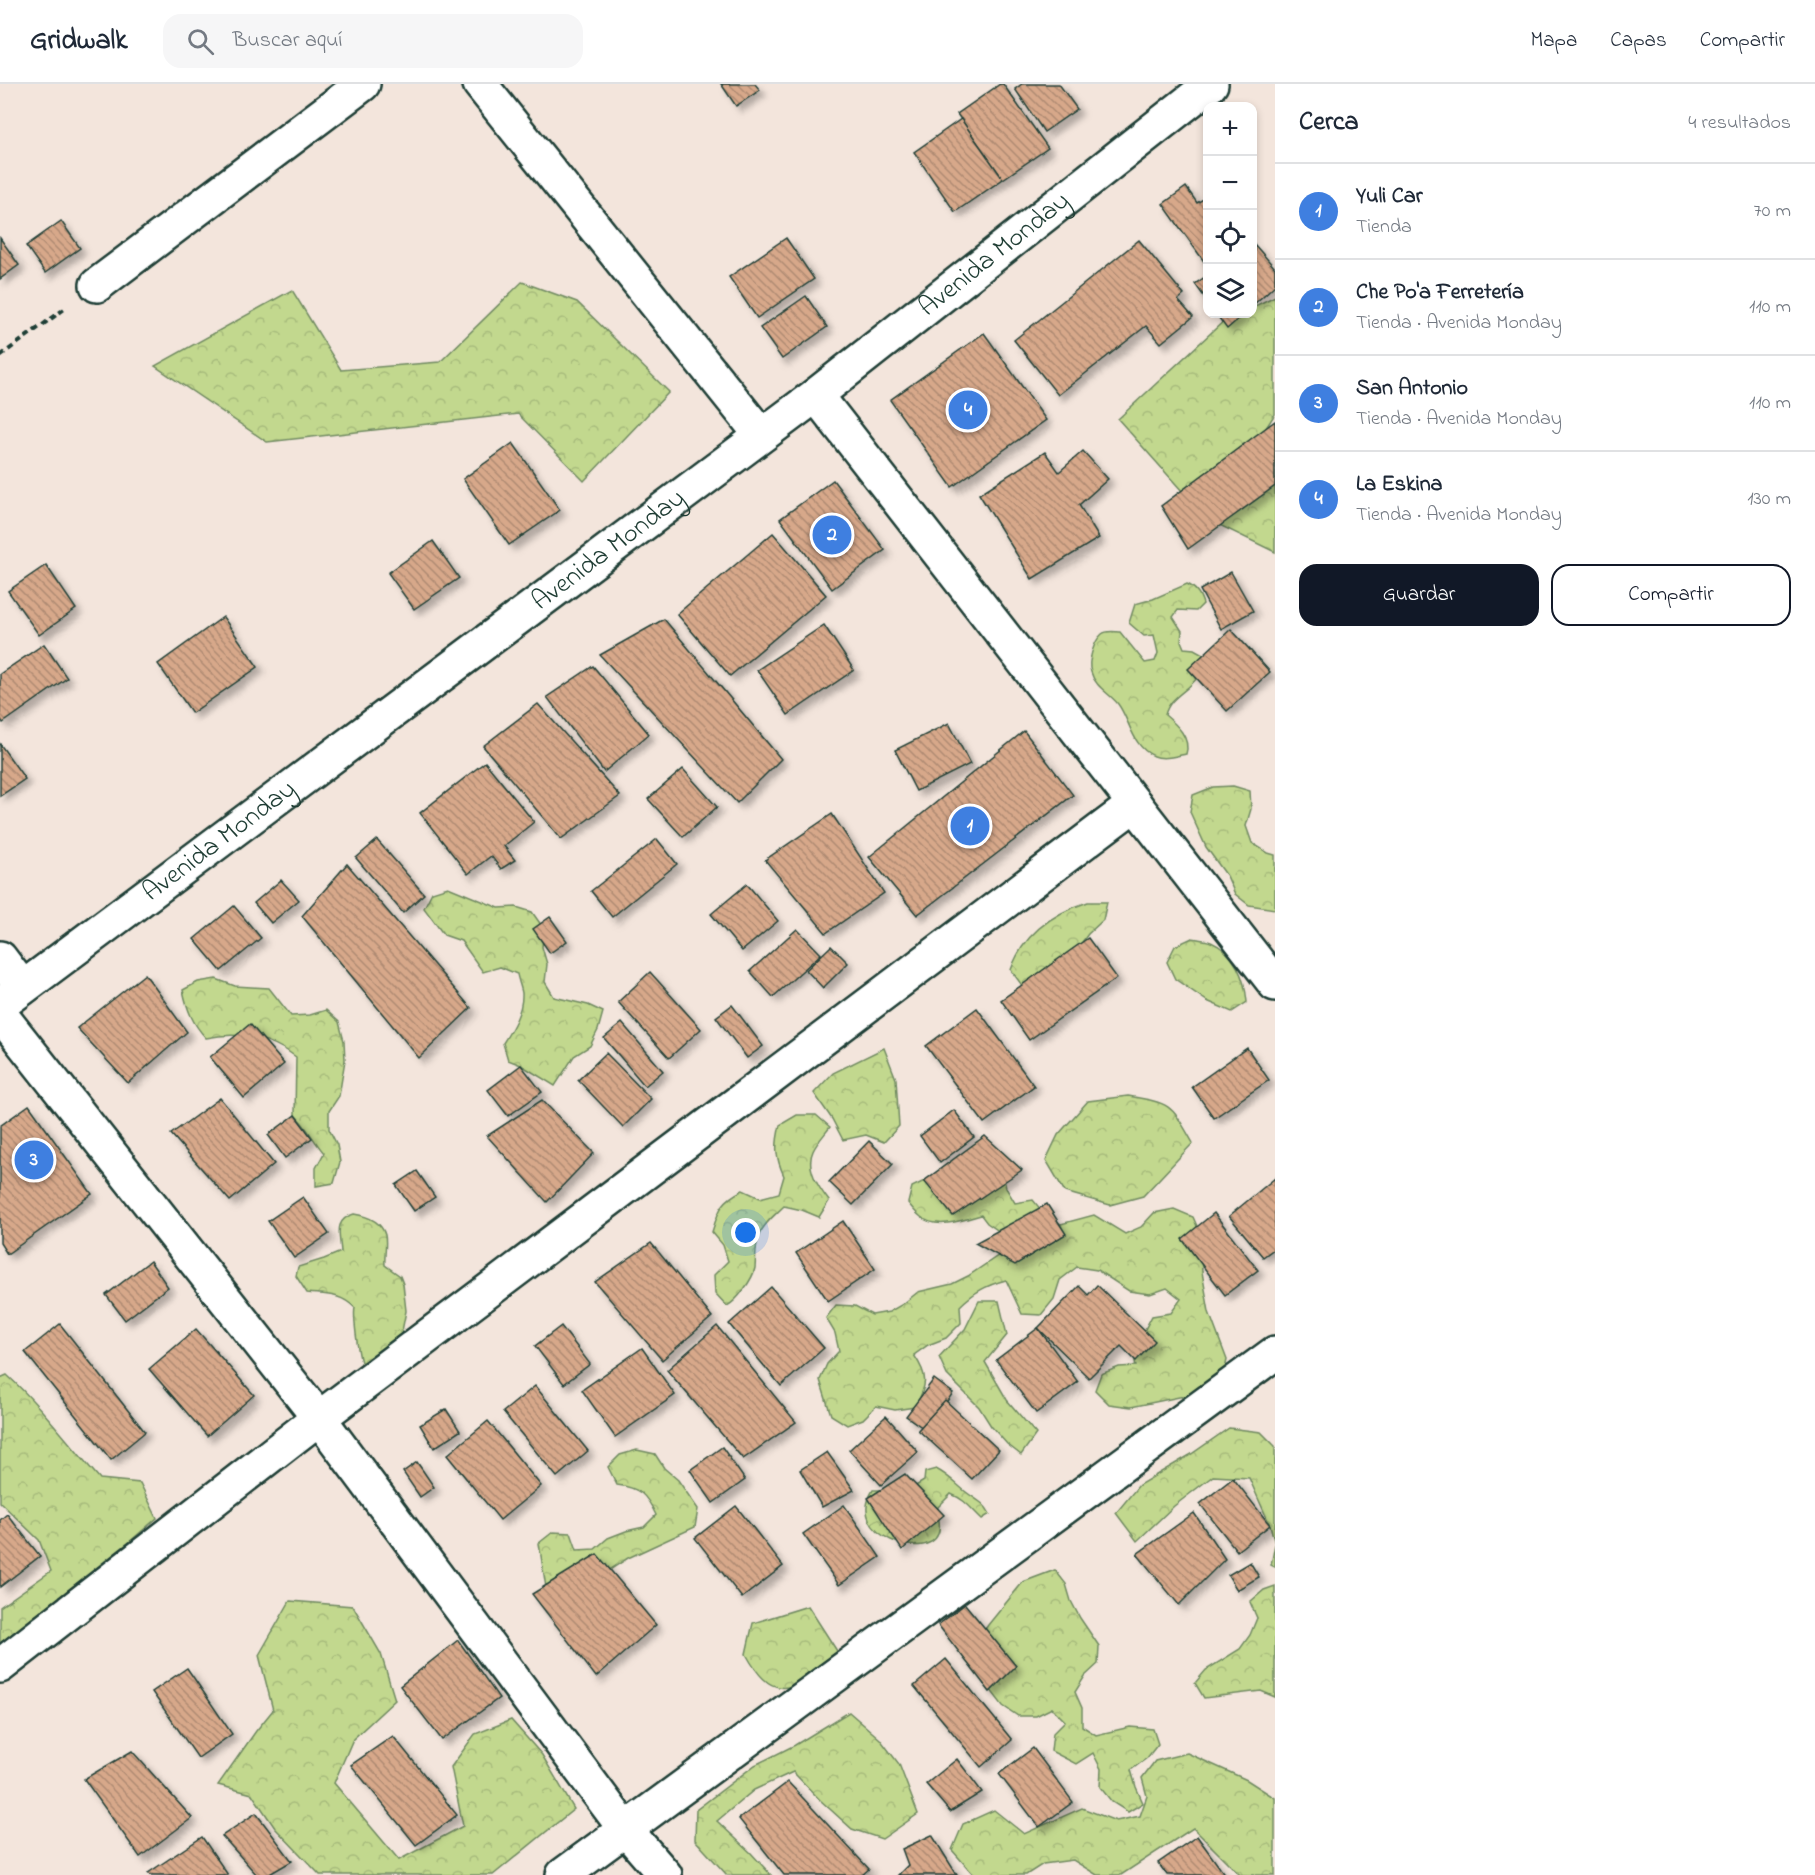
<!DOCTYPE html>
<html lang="es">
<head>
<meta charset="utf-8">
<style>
  body { margin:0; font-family:"Indie Flower",sans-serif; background:#f6f6f7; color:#1f2937 }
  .controls { position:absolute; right:18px; top:18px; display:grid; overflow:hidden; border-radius:12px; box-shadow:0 3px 9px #0003 }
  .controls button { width:54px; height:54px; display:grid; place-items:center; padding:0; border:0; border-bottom:2px solid #e0e1e3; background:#fff; color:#1f2937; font:30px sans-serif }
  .you { position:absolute; left:746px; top:1149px; width:21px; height:21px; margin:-15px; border:4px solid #fff; border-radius:50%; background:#1a73e8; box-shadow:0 0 0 9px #1a73e833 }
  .badge { display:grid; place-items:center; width:39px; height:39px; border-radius:50%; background:#111827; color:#fff; font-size:20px; font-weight:700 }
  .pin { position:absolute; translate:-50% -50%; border:3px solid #fff; box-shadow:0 2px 6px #0006 }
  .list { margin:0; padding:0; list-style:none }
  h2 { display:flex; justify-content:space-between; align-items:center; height:78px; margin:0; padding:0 24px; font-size:26px }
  h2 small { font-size:20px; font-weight:400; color:#747a83 }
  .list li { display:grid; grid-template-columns:39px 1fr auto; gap:18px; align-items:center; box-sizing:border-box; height:96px; padding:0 24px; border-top:2px solid #e0e1e3 }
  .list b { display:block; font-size:22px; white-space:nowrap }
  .list p { margin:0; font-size:20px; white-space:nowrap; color:#747a83 }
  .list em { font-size:20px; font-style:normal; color:#747a83 }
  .actions { display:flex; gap:12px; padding:18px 24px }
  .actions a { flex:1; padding:14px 0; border:2px solid #111827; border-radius:18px; text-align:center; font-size:21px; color:#111827 }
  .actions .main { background:#111827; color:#fff }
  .icon { flex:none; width:33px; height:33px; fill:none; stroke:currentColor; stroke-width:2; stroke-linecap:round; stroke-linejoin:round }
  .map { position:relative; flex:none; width:1275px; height:1791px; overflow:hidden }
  header { display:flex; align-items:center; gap:36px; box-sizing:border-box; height:84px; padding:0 30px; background:#fff; border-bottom:2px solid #e0e1e3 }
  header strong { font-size:28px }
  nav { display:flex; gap:33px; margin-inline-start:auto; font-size:21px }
  .search { width:420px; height:54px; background:#f6f6f7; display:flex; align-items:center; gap:15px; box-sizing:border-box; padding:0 21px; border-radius:18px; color:#747a83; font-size:22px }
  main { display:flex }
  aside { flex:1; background:#fff }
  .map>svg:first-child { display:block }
  .forest { fill:url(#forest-crowns); stroke:#708a61; stroke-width:1.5 }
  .building { fill:url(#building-back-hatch); stroke:#1f3d34; stroke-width:1.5; filter:url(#shadow) }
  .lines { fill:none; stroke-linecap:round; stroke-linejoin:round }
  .minor-casing { stroke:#1f3d34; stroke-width:38 }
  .secondary-casing { stroke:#1f3d34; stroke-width:38 }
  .path { stroke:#1f3d34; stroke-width:4; stroke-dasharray:6 4.5; stroke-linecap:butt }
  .minor { stroke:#fff; stroke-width:33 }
  .secondary { stroke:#fff; stroke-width:33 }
  .labels { text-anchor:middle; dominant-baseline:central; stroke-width:5; stroke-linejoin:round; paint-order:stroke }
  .street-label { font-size:27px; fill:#1f3d34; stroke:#fff }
</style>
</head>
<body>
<header>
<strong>Gridwalk</strong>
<div class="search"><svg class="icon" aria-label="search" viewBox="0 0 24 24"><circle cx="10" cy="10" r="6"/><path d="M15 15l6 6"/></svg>Buscar aquí</div>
<nav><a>Mapa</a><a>Capas</a><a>Compartir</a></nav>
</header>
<main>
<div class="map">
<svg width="1275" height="1791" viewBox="0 0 1275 1791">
  <defs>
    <pattern id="forest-crowns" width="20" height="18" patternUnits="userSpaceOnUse" patternTransform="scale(1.5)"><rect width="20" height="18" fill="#c2d88e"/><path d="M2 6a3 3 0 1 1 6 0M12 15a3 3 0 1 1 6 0" fill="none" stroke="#a6ba7b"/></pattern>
    <pattern id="building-back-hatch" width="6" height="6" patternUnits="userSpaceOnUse" patternTransform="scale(1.5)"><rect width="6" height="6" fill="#d7a88a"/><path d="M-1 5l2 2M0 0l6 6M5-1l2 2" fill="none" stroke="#ae8a72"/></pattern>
    <filter id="shadow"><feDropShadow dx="5.5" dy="5.5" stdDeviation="3" flood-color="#0004"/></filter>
  </defs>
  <rect width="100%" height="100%" fill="#f3e5dc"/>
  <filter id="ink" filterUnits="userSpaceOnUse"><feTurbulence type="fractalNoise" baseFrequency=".0167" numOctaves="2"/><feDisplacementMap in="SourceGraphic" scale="12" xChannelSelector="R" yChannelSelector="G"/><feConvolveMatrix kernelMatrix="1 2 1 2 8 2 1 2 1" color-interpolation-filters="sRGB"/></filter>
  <g filter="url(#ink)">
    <g class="forest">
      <polygon points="522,198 577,218 669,308 584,397 518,330 267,358 155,282 292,206 341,286 440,278"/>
      <polygon points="1275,212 1275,330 1249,370 1275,388 1275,468 1207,435 1118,335 1225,236 1238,230 1252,230 1253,223"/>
      <path d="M1187,500c9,4 13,10 16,20l-7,7 -18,-1 -5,7 9,14 -1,10 3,7 10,1 9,5c3,35 -32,35 -38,61 12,10 26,23 21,39 -10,2 -23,6 -32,2 -22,-9 -24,-36 -36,-52 -9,-11 -23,-17 -27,-32 -4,-10 3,-31 11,-38 5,-4 13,-2 18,-2l25,31 10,-2 3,-8 -4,-18 -10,1 -15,-13 6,-19 18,-5z"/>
      <polygon points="1233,702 1250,707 1251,725 1246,742 1252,759 1268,769 1275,771 1275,825 1249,821 1235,810 1227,792 1206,763 1190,728 1193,711 1213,703"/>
      <path d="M448,803l51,21 17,-1 16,5 12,17 -2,18 5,17 -2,18 9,15 34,8 15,7 -5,18 -8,16 -16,10 -19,30 -34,-21 -13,-5 -5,-17c9,-14 20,-32 19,-50 -1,-6 -4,-13 -5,-19l-17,-7 -17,5 -22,-31 -17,-6 -20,-27 8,-16z"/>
      <path d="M1088,818h19l-4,18 -15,14 -11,15 -51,42 -15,-21c12,-36 43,-57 77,-68z"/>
      <path d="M1192,854c6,1 14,2 19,4 24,10 34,37 36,60l-15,10 -25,-11 -32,-22 -8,-17 8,-16z"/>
      <path d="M216,895l19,7 34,2 22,28 19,-1 16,-5 13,12 5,19 1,19 -6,36 -10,15v18l8,16 3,17 -6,21 -18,3v-18l8,-15c-11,-13 -17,-26 -29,-38l1,-58c-26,-20 -58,-26 -90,-19 -14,-15 -19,-29 -23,-48l15,-8z"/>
      <polygon points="884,964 896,995 899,1042 884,1058 866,1051 843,1056 832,1035 814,1009 833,989"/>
      <path d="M1128,1012c45,8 42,7 65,47l-50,53 -33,9 -45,-13 -19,-32 12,-25 30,-34z"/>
      <path d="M797,1031h19l14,12c-5,7 -13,15 -17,24 -8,17 6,37 16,50l-10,16 -17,-7 -18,-4c-9,9 -20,17 -25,29 -4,11 -3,22 -4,33 -2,11 -18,33 -28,38l-12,-13 -1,-18 14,-14 -5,-16 -11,-13c7,-23 9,-31 31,-42l17,8 19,-5 5,-17c-9,-20 -9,-30 -4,-51z"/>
      <path d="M947,1086h55l4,18 9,15 18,-3 13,16 15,8 33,-9 31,19 16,-7 13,-14 20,-4 19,8 7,16 2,39 7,40 18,48 -4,18 -16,11 -18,6 -58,12 -22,-3 -14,-14 6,-16 18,-7 17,-1 -5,-23 13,-12 8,-15 19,-3 10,-14 -14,-11 -17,6 -21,-3 -32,-21 -20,-3 -17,13 -6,19 -13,16 -19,-1 -16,-34c-19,5 -32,12 -46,26l1,17 -15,15 -18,7 -14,10c15,22 13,30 1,52l-20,3 -19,-4 -13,13 -16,6 -16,-10 -11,-35 7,-16 12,-13 -4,-18 -9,-15 10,-13 19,1 17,9 17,-3 14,-8 15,-12 34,-8 16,-8 34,-23 1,-19 -16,-11 -6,-8c-17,5 -45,15 -60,2 -5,-4 -9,-9 -13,-14l4,-16z"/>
      <path d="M354,1130c13,2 27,7 31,21 2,9 -1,20 0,30l15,11 3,8 3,27 -6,30 -30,23 -9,-2c-3,-8 -8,-47 -6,-54 -14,-15 -29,-13 -48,-15l-11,-17 2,-9 26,-8 17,-7c-1,-17 -8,-32 13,-38z"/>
      <polygon points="979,1217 999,1217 1007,1251 985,1278 1007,1316 1036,1350 1021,1371 1007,1360 991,1342 979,1323 947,1291 939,1273 965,1245"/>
      <path d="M7,1291c34,31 62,69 93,104l40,4 17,35 -29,25 -128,100v-36l51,-36 -12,-31 -39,-38v-124z"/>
      <polygon points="1229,1344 1261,1348 1275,1362 1275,1483 1271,1481 1275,1460 1270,1441 1249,1394 1213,1392 1174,1422 1137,1457 1116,1429 1139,1401 1190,1371"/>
      <path d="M637,1366l18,4 9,14 14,12 20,29 -3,18 -67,31 -17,11 -14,13 -47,31 -11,-70 14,-11 18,1 6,17 18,-1 13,-11 18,-7 18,-4 12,-12c-10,-21 -16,-27 -39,-30l-9,-18 12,-12z"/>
      <path d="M936,1385c12,6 20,15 30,23 10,8 18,10 24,22l-8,5c-11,-10 -16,-19 -31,-25l-13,13c-1,10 4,18 0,27 -11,28 -94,2 -65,-44h36l15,-9 1,-9z"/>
      <polygon points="1055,1486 1066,1500 1071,1517 1080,1534 1099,1562 1098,1580 1085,1592 1075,1608 1082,1624 1082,1642 1096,1651 1130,1643 1153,1645 1158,1660 1147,1674 1131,1686 1136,1703 1143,1719 1128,1728 1112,1718 1100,1703 1101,1685 1093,1669 1076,1680 1051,1667 1053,1649 1065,1637 1052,1624 1036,1632 1018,1632 1003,1622 980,1592 978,1556 988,1541 1023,1498"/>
      <polygon points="1275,1502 1275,1613 1261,1607 1204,1614 1195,1599 1206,1586 1240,1565 1250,1551 1257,1534 1250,1518 1264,1506"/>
      <polygon points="290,1517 353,1522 381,1570 395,1616 353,1655 334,1699 399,1776 463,1742 451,1683 475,1650 511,1636 542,1671 574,1725 493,1791 320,1791 275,1744 252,1710 218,1701 256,1647 273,1626 259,1571"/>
      <path d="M808,1522l29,45 -4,15c-42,22 -59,39 -87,-12l7,-31z"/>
      <polygon points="849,1628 880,1655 899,1680 918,1730 882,1755 852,1745 820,1716 793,1688 754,1706 717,1737 751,1769 771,1791 727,1791 695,1756 696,1726 755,1681 795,1661"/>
      <polygon points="1187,1669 1247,1696 1275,1714 1275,1791 1240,1791 1193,1744 1121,1791 1097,1791 1073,1776 1043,1780 1026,1791 974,1791 952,1766 963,1740 994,1726 1024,1750 1082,1724 1116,1737 1140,1732 1147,1712 1142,1694 1155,1677"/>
    </g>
    <g class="building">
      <polygon points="721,0 755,0 760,6 736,22"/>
      <polygon points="1000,0 1003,0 1048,64 1003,95 957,30"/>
      <polygon points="1022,0 1059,0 1077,25 1044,48 1015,5"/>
      <polygon points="961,35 1003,95 955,128 914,68"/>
      <polygon points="1186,103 1197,119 1208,112 1208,183 1163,120"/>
      <polygon points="61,137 80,164 45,189 26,162"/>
      <polygon points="0,154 19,181 0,195"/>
      <polygon points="786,154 814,195 757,234 729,193"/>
      <polygon points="1139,156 1184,211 1178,216 1193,233 1161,259 1146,242 1058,311 1014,256"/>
      <polygon points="1254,160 1275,184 1275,201 1252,222"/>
      <polygon points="1208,191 1208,218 1195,200"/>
      <polygon points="806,212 827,243 782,275 760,244"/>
      <polygon points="1216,230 1244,230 1227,245"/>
      <polygon points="984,249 1046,336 952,403 890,316"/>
      <polygon points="1275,337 1275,402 1188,465 1161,422"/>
      <polygon points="513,359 560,426 509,461 463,395"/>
      <polygon points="1083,367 1108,395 1079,421 1099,454 1032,495 979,410 1045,368 1059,388"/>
      <polygon points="833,396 885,466 832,505 780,435"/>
      <polygon points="773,449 826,511 730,592 677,530"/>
      <polygon points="433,457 459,494 414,525 388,489"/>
      <polygon points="46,481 76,525 39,551 8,507"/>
      <polygon points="1231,488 1253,527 1221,545 1200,506"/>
      <polygon points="223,533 258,583 192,629 158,580"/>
      <polygon points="664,535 781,675 737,719 600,571"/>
      <polygon points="824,541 854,586 788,631 757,586"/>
      <polygon points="1231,545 1270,588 1227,627 1188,585"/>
      <polygon points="44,560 67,594 3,639 0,634 0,590"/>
      <polygon points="593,582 649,650 604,688 547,613"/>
      <polygon points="538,620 620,712 561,755 483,662"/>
      <polygon points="949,639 970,680 916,707 895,666"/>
      <polygon points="1024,647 1073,711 917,831 869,773"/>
      <polygon points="0,660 25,695 0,712"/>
      <polygon points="485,678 534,738 504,762 515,776 501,785 491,772 468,790 420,729"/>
      <polygon points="683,685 717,723 683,753 648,715"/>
      <polygon points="832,730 884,809 826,849 765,776"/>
      <polygon points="657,755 677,780 612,833 591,807"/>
      <polygon points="377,756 424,810 403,829 356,774"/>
      <polygon points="347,780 471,924 419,974 302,832"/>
      <polygon points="281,796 299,816 271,839 254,819"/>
      <polygon points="747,800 778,837 742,867 711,830"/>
      <polygon points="234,822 261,854 221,887 194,855"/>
      <polygon points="550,833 567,857 550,869 533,845"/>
      <polygon points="797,845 821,870 773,913 750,887"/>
      <polygon points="1088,854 1117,894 1029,956 1001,916"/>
      <polygon points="831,862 848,879 823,904 806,886"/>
      <polygon points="650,888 701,945 669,974 618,918"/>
      <polygon points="145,890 187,948 128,999 77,944"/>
      <polygon points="732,921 763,962 747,974 716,933"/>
      <polygon points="977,924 1034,1002 984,1039 926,962"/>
      <polygon points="622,939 663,987 645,1002 604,954"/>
      <polygon points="250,940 284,980 244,1014 210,973"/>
      <polygon points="1247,964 1269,996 1214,1034 1192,1003"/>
      <polygon points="606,969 651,1015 623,1043 578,996"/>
      <polygon points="521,981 542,1008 508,1032 488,1006"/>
      <polygon points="220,1014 274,1080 230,1117 171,1050"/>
      <polygon points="542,1016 594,1069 547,1118 487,1052"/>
      <polygon points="29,1021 92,1110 7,1170 0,1159 0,1042"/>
      <polygon points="954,1026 974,1053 940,1079 920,1052"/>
      <polygon points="295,1031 312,1054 285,1074 268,1051"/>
      <polygon points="985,1052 1022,1086 953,1132 924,1097"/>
      <polygon points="869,1057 893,1080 853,1121 829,1098"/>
      <polygon points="417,1087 435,1113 414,1127 396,1101"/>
      <polygon points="1275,1094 1275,1164 1263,1173 1229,1132"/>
      <polygon points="303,1113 329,1150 294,1174 268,1137"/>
      <polygon points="1047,1120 1066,1150 1015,1181 975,1159"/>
      <polygon points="1214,1129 1258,1186 1225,1211 1182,1155"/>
      <polygon points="843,1137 875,1185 828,1217 796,1169"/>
      <polygon points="651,1159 712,1233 662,1276 595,1198"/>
      <polygon points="150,1177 168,1203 125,1236 106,1211"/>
      <polygon points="1097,1201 1155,1257 1136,1277 1121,1262 1089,1294 1038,1244 1079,1202 1088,1211"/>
      <polygon points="771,1203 824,1264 781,1302 729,1240"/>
      <polygon points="60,1240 145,1348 111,1376 25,1268"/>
      <polygon points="561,1242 590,1280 564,1300 535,1262"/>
      <polygon points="717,1242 796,1338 743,1375 667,1286"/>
      <polygon points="1038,1244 1078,1298 1036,1329 996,1276"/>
      <polygon points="196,1245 254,1311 207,1352 149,1285"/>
      <polygon points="642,1264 675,1311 615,1353 582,1306"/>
      <polygon points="934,1295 953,1309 926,1346 906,1332"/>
      <polygon points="535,1302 588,1367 557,1393 503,1328"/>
      <polygon points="945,1316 999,1366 972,1395 918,1346"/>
      <polygon points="446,1325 460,1347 434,1364 420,1341"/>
      <polygon points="886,1332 918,1368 881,1401 849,1366"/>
      <polygon points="488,1337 541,1402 500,1436 447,1371"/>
      <polygon points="722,1363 745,1396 713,1419 690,1386"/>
      <polygon points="827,1368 854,1406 822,1423 800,1386"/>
      <polygon points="417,1378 434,1403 420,1413 403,1388"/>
      <polygon points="905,1390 944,1431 902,1466 868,1414"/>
      <polygon points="1233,1394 1270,1441 1237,1467 1200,1420"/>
      <polygon points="844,1421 880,1473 839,1501 803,1450"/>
      <polygon points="736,1422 783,1482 742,1514 695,1454"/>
      <polygon points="1194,1429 1225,1475 1179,1521 1137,1470"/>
      <polygon points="7,1430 40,1472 0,1503 0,1436"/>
      <polygon points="597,1470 656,1541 596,1593 532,1510"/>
      <polygon points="1250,1478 1259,1493 1237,1506 1228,1491"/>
      <polygon points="965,1520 1016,1582 990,1608 938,1541"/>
      <polygon points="458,1556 499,1614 442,1656 400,1602"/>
      <polygon points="946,1575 1012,1656 981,1683 914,1602"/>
      <polygon points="187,1584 232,1650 198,1674 152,1608"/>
      <polygon points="393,1652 457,1731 416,1761 351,1681"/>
      <polygon points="1033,1664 1073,1718 1039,1743 999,1690"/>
      <polygon points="132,1667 192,1734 140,1773 84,1695"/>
      <polygon points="957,1675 982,1708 950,1728 926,1700"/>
      <polygon points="788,1698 869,1785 862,1791 784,1791 739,1735"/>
      <polygon points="256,1729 292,1777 268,1791 257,1791 222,1752"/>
      <polygon points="932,1751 957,1791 898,1791 908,1781 902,1765"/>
      <polygon points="1197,1752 1225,1791 1167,1791 1158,1779"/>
      <polygon points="202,1753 228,1791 150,1791 148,1789"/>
    </g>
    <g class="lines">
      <g class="minor-casing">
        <g id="minor">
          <polyline points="480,0 761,351"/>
          <polyline points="97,201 363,0"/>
          <polyline points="816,311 1275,900"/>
          <polyline points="0,874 22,903"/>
          <polyline points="0,930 319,1334 625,1745 665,1791"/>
          <polyline points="0,1582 319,1334 1135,720"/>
          <polyline points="563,1791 1275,1269"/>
        </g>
      </g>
      <g class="secondary-casing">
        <g id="secondary">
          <path id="s1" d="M0,921l816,-610 395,-311"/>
        </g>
      </g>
      <polyline class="path" points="0,272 67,223"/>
      <use href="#minor" class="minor"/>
      <use href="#secondary" class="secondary"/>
    </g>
  </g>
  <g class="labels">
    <g class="street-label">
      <text stroke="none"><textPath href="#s1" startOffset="1246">Avenida Monday</textPath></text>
      <text stroke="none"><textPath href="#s1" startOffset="760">Avenida Monday</textPath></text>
      <text stroke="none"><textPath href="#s1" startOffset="274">Avenida Monday</textPath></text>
    </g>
  </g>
</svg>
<div class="controls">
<button>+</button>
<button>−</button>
<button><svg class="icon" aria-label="locate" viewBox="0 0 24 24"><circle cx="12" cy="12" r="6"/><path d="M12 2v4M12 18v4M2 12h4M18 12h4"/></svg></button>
<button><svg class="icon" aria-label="layers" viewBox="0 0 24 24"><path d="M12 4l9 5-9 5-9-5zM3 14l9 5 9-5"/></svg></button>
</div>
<div class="you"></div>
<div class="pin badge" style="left:970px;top:742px;background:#3f7fe0">1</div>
<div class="pin badge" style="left:832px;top:451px;background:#3f7fe0">2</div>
<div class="pin badge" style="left:34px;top:1076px;background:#3f7fe0">3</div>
<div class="pin badge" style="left:968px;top:326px;background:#3f7fe0">4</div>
</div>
<aside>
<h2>Cerca<small>4 resultados</small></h2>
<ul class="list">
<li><span class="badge" style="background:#3f7fe0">1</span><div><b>Yuli Car</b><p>Tienda</p></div><em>70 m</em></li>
<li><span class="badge" style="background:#3f7fe0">2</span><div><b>Che Po'a Ferretería</b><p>Tienda · Avenida Monday</p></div><em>110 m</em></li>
<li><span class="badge" style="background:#3f7fe0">3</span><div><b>San Antonio</b><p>Tienda · Avenida Monday</p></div><em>110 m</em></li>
<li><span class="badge" style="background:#3f7fe0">4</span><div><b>La Eskina</b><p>Tienda · Avenida Monday</p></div><em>130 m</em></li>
</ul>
<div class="actions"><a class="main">Guardar</a><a>Compartir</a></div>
</aside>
</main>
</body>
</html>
